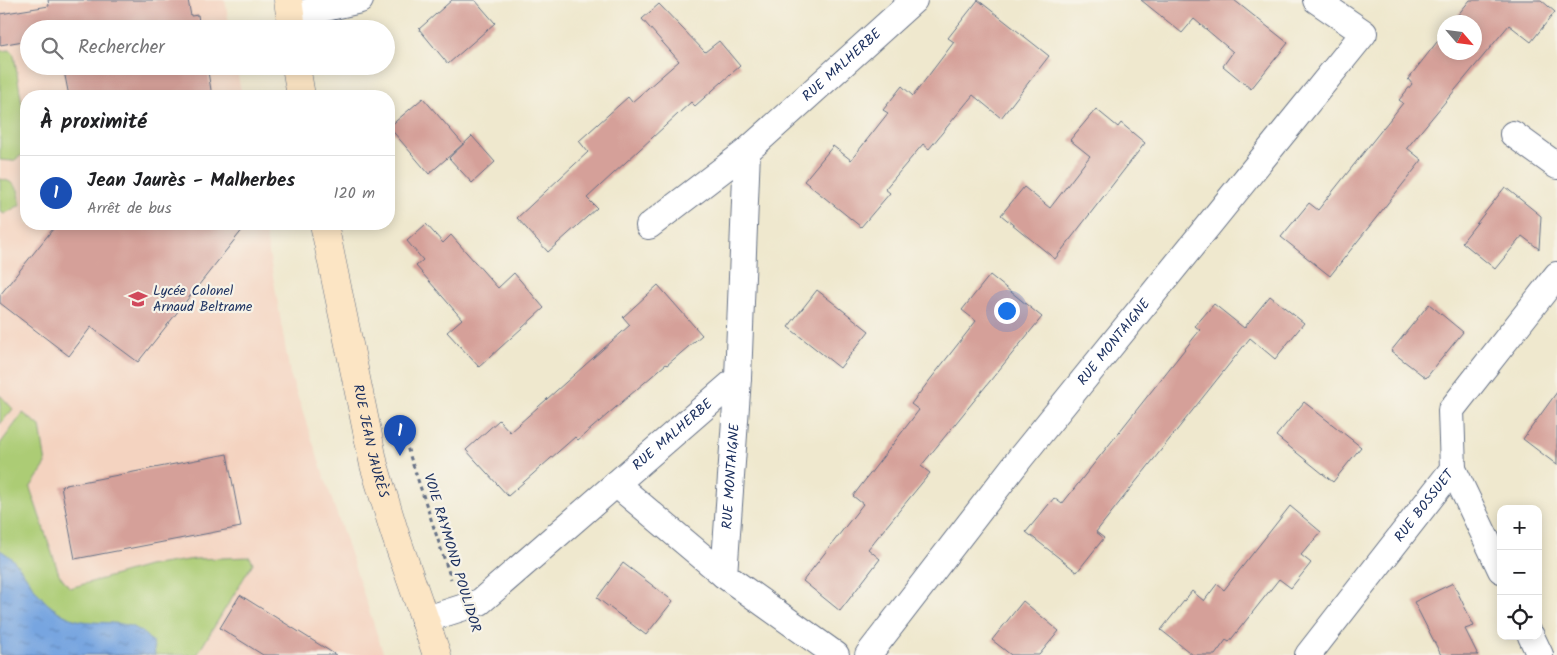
<!DOCTYPE html>
<html lang="fr">
<head>
<meta charset="utf-8">
<style>
  body { margin:0; font-family:Kalam,sans-serif; background:#f2f2f2; color:#202124 }
  .controls { position:absolute; right:15px; bottom:15px; display:grid; overflow:hidden; border-radius:10px; box-shadow:0 2px 12px #0003 }
  .controls button { width:45px; height:45px; display:grid; place-items:center; padding:0; border:0; border-bottom:1px solid #e0e0e0; background:#fff; color:#202124; font:25px sans-serif }
  .compass { position:absolute; left:1437px; top:15px; width:45px; height:45px; border-radius:50%; background:#fff; box-shadow:0 2px 12px #0003; rotate:118deg }
  .you { position:absolute; left:1006px; top:310px; width:18px; height:18px; margin:-12px; border:4px solid #fff; border-radius:50%; background:#1a73e8; box-shadow:0 0 0 8px #1a73e833 }
  .badge { display:grid; place-items:center; width:32px; height:32px; border-radius:50%; background:#d1495b; color:#fff; font-size:16px; font-weight:700 }
  .pin { position:absolute; translate:-50% -41px; filter:drop-shadow(0 1px 2px #0008) }
  .pin::after { content:''; position:absolute; top:26px; width:18px; height:15px; background:inherit; clip-path:polygon(0 0,100% 0,50% 100%) }
  .list { margin:0; padding:0; list-style:none }
  h2 { display:flex; justify-content:space-between; align-items:center; height:65px; margin:0; padding:0 20px; font-size:21px }
  h2 small { font-size:16px; font-weight:400; color:#757577 }
  .list li { display:grid; grid-template-columns:32px 1fr auto; gap:15px; align-items:center; box-sizing:border-box; height:75px; padding:0 20px; border-top:1px solid #e0e0e0 }
  .list b { display:block; font-size:19px; white-space:nowrap }
  .list p { margin:0; font-size:16px; white-space:nowrap; color:#757577 }
  .list em { font-size:16px; font-style:normal; color:#757577 }
  .icon { flex:none; width:28px; height:28px; fill:none; stroke:currentColor; stroke-width:2; stroke-linecap:round; stroke-linejoin:round }
  .map { position:relative; flex:none; width:1557px; height:655px; overflow:hidden }
  .search { position:absolute; background:#fff; box-shadow:0 2px 12px #0003; left:20px; top:20px; width:375px; height:55px; display:flex; align-items:center; gap:12px; box-sizing:border-box; padding:0 18px; border-radius:28px; color:#757577; font-size:19px }
  .panel { position:absolute; background:#fff; box-shadow:0 2px 12px #0003; left:20px; top:90px; width:375px; height:140px; border-radius:20px }
  .map>svg:first-child { display:block }
  .built { fill:#f4d3c0 }
  .grass { fill:#accc74; stroke:#647e69 }
  .water { fill:url(#water-ripples); stroke:#496a9f }
  .building { fill:#d5a099 }
  .lines { fill:none; stroke-linecap:round; stroke-linejoin:round }
  .street-casing { stroke:#657085; stroke-width:28 }
  .secondary-casing { stroke:#657085; stroke-width:29 }
  .path { stroke:#657085; stroke-width:3; stroke-dasharray:4 4; stroke-linecap:butt }
  .street { stroke:#fff; stroke-width:26 }
  .secondary { stroke:#fce5c4; stroke-width:28 }
  .labels { text-anchor:middle; dominant-baseline:central; stroke-width:4.5; stroke-linejoin:round; paint-order:stroke }
  .street-label { font-size:14px; fill:#1b2f5e; stroke:#f7f3e8 }
  .poi-label { font-size:14px; fill:#1b2f5e; stroke:#f7f3e8; text-anchor:start }
</style>
</head>
<body>
<div class="map">
<svg width="1557" height="655" viewBox="0 0 1557 655">
  <defs>
    <pattern id="water-ripples" width="26" height="14" patternUnits="userSpaceOnUse" patternTransform="scale(1.25)"><rect width="26" height="14" fill="#77a5e0"/><path d="M2 4q2-2 4 0t4 0M15 11q2-2 4 0t4 0" fill="none" stroke="#6187b9"/></pattern>
  </defs>
  <rect width="100%" height="100%" fill="#f7f3e8"/>
  <filter id="ink" filterUnits="userSpaceOnUse"><feTurbulence type="fractalNoise" baseFrequency=".02" numOctaves="2"/><feDisplacementMap in="SourceGraphic" scale="10" xChannelSelector="R" yChannelSelector="G"/><feConvolveMatrix kernelMatrix="1 2 1 2 8 2 1 2 1" color-interpolation-filters="sRGB"/></filter>
  <filter id="wash" filterUnits="userSpaceOnUse"><feTurbulence type="fractalNoise" baseFrequency=".0096" numOctaves="4" result="noise"/><feDisplacementMap in="SourceGraphic" scale="20" xChannelSelector="R" yChannelSelector="G"/><feGaussianBlur stdDeviation="1.12" result="paint"/><feColorMatrix in="noise" values="0 0 0 0 0 0 0 0 0 0 0 0 0 0 0 0 0 1.4 0 .05"/><feComposite in="paint" operator="in"/></filter>
  <g filter="url(#wash)">
    <rect width="100%" height="100%" fill="#efe8ce"/>
    <polygon class="built" points="0,0 225,0 230,29 29,29 29,66 236,66 242,96 26,96 26,224 264,224 290,374 384,655 0,655"/>
    <g class="grass">
      <polygon points="10,50 14,55 26,129 25,153 13,161 0,160 0,51"/>
      <path d="M0,179c17,3 20,10 20,26l-16,9 -4,-3z"/>
      <polygon points="0,395 13,409 0,424"/>
      <polygon points="23,413 40,426 46,464 30,488 59,574 70,588 148,566 195,559 250,557 253,563 197,655 0,655 0,444"/>
    </g>
    <path class="water" d="M0,550c20,11 28,33 43,49 5,6 14,12 21,16 23,13 53,2 75,15 5,3 10,9 14,13l2,12h-155z"/>
    <g id="blocks">
      <g class="building">
        <polygon points="48,0 188,0 191,16 198,15 200,29 29,29 29,40 0,45 0,14 49,6"/>
        <polygon points="452,0 475,0 495,23 448,64 419,29"/>
        <polygon points="978,0 1049,56 1001,118 973,95 929,149 923,144 885,189 890,193 861,227 804,181 833,146 851,160 888,113 883,110 902,86 913,96 954,42 948,38"/>
        <polygon points="1141,0 1234,0 1288,43 1251,89 1223,66 1233,52 1194,19 1182,33"/>
        <polygon points="1470,0 1541,0 1555,12 1531,42 1509,25 1407,148 1422,160 1330,276 1281,237 1309,203 1318,210 1403,103 1399,100 1412,84 1408,79 1444,33 1444,52 1474,52 1474,22 1452,22"/>
        <polygon points="659,4 705,52 719,41 740,66 695,106 691,102 587,198 597,208 548,252 517,218 588,152 579,141 628,97 632,102 679,61 642,19"/>
        <polygon points="63,66 207,66 212,96 69,96"/>
        <polygon points="423,98 463,144 429,174 389,127"/>
        <polygon points="1096,109 1118,127 1121,123 1145,143 1055,259 1001,215 1024,187 1050,208 1090,156 1070,140"/>
        <polygon points="472,136 495,162 472,183 449,158"/>
        <polygon points="1505,187 1541,216 1539,249 1522,236 1495,269 1462,242"/>
        <polygon points="57,224 247,224 138,362 91,327 69,356 0,303 0,295"/>
        <polygon points="426,224 443,243 451,235 498,288 514,273 544,308 479,367 447,332 462,319 416,266 423,260 407,241"/>
        <polygon points="990,275 1042,317 921,466 930,473 868,549 880,559 840,611 803,581 863,504 853,496 919,410 911,404 976,321 962,310"/>
        <polygon points="658,285 702,335 667,365 666,364 578,440 575,437 508,496 466,450 499,420 510,432 630,325 623,317"/>
        <polygon points="817,290 869,331 840,368 788,327"/>
        <polygon points="1270,296 1304,323 1275,359 1250,338 1096,532 1104,538 1077,572 1026,532 1054,498 1062,504 1200,330 1195,326 1214,304 1244,328"/>
        <polygon points="1429,304 1463,332 1426,378 1391,351"/>
        <polygon points="1557,392 1557,465 1523,439"/>
        <polygon points="1304,402 1361,447 1333,482 1276,436"/>
        <polygon points="227,454 241,527 75,559 61,486"/>
        <polygon points="1290,506 1321,532 1301,555 1311,563 1291,588 1279,579 1229,642 1226,640 1215,655 1193,655 1161,630 1192,591 1204,601 1217,584 1224,590"/>
        <polygon points="623,563 673,601 646,635 597,598"/>
        <polygon points="1453,583 1474,626 1465,629 1478,655 1441,655 1414,602"/>
        <polygon points="240,595 336,655 263,655 220,628"/>
        <polygon points="1023,601 1059,631 1039,655 1011,655 992,640"/>
      </g>
    </g>
  </g>
  <g filter="url(#ink)">
    <use href="#blocks" fill-opacity="0" stroke="#657085" stroke-width="1"/>
    <g class="lines">
      <g class="street-casing">
        <g id="street">
          <polyline points="290,16 360,0"/>
          <polyline points="1513,134 1557,166"/>
          <path id="s1" d="M747,151l167,-151"/>
          <polyline points="1453,469 1501,570"/>
          <polyline points="616,484 724,575 836,655"/>
          <path id="s2" d="M724,575l14,-197"/>
          <path id="s3" d="M424,620l56,-18 258,-224 9,-227 -98,75"/>
          <polyline points="1531,636 1540,655"/>
          <path id="s4" d="M868,655l153,-198 343,-424 -48,-33"/>
          <path id="s5" d="M1308,655l145,-186 -2,-59 106,-135"/>
        </g>
      </g>
      <g class="secondary-casing">
        <g id="secondary">
          <polyline points="288,0 292,29"/>
          <polyline points="296,66 301,96"/>
          <path id="s6" d="M324,224l50,241 21,69 42,121"/>
        </g>
      </g>
      <polyline class="path" points="400,426 451,579"/>
      <use href="#street" class="street"/>
      <use href="#secondary" class="secondary"/>
    </g>
  </g>
  <defs>
    <g id="school-bare" transform="scale(1.5)"><path d="M0-5L7-2L0 1L-7-2ZM-4 1L0 2.5L4 1V4Q0 6-4 4Z" fill="#d1495b" stroke="#f7f3e8" stroke-width="2.5" paint-order="stroke"/></g>
  </defs>
  <g fill-rule="evenodd">
    <use href="#school-bare" x="138" y="299"/>
  </g>
  <g class="labels">
    <g class="street-label">
      <text stroke="none"><textPath href="#s1" startOffset="128">RUE MALHERBE</textPath></text>
      <text stroke="none"><textPath href="#s4" startOffset="398">RUE MONTAIGNE</textPath></text>
      <text stroke="none"><textPath href="#s3" startOffset="314">RUE MALHERBE</textPath></text>
      <text stroke="none"><textPath href="#s6" startOffset="222">RUE JEAN JAURÈS</textPath></text>
      <text stroke="none"><textPath href="#s2" startOffset="99">RUE MONTAIGNE</textPath></text>
      <text stroke="none"><textPath href="#s5" startOffset="189">RUE BOSSUET</textPath></text>
      <text transform="translate(452 553) rotate(73)">VOIE RAYMOND POULIDOR</text>
    </g>
    <g class="poi-label">
      <text x="153" y="291">Lycée Colonel<tspan x="153" dy="16">Arnaud Beltrame</tspan></text>
    </g>
  </g>
</svg>
<div class="controls">
<button>+</button>
<button>−</button>
<button><svg class="icon" aria-label="locate" viewBox="0 0 24 24"><circle cx="12" cy="12" r="6"/><path d="M12 2v4M12 18v4M2 12h4M18 12h4"/></svg></button>
</div>
<svg class="compass" viewBox="-18 -18 36 36"><path d="M0-13l5 13h-10z" fill="#e53935"/><path d="M0 13l5-13h-10z" fill="#757577"/></svg>
<div class="you"></div>
<div class="pin badge" style="left:400px;top:456px;background:#1a4fb4">1</div>
<div class="search"><svg class="icon" aria-label="search" viewBox="0 0 24 24"><circle cx="10" cy="10" r="6"/><path d="M15 15l6 6"/></svg>Rechercher</div>
<section class="panel">
<h2>À proximité<small></small></h2>
<ul class="list">
<li><span class="badge" style="background:#1a4fb4">1</span><div><b>Jean Jaurès - Malherbes</b><p>Arrêt de bus</p></div><em>120 m</em></li>
</ul>
</section>
</div>
</body>
</html>
